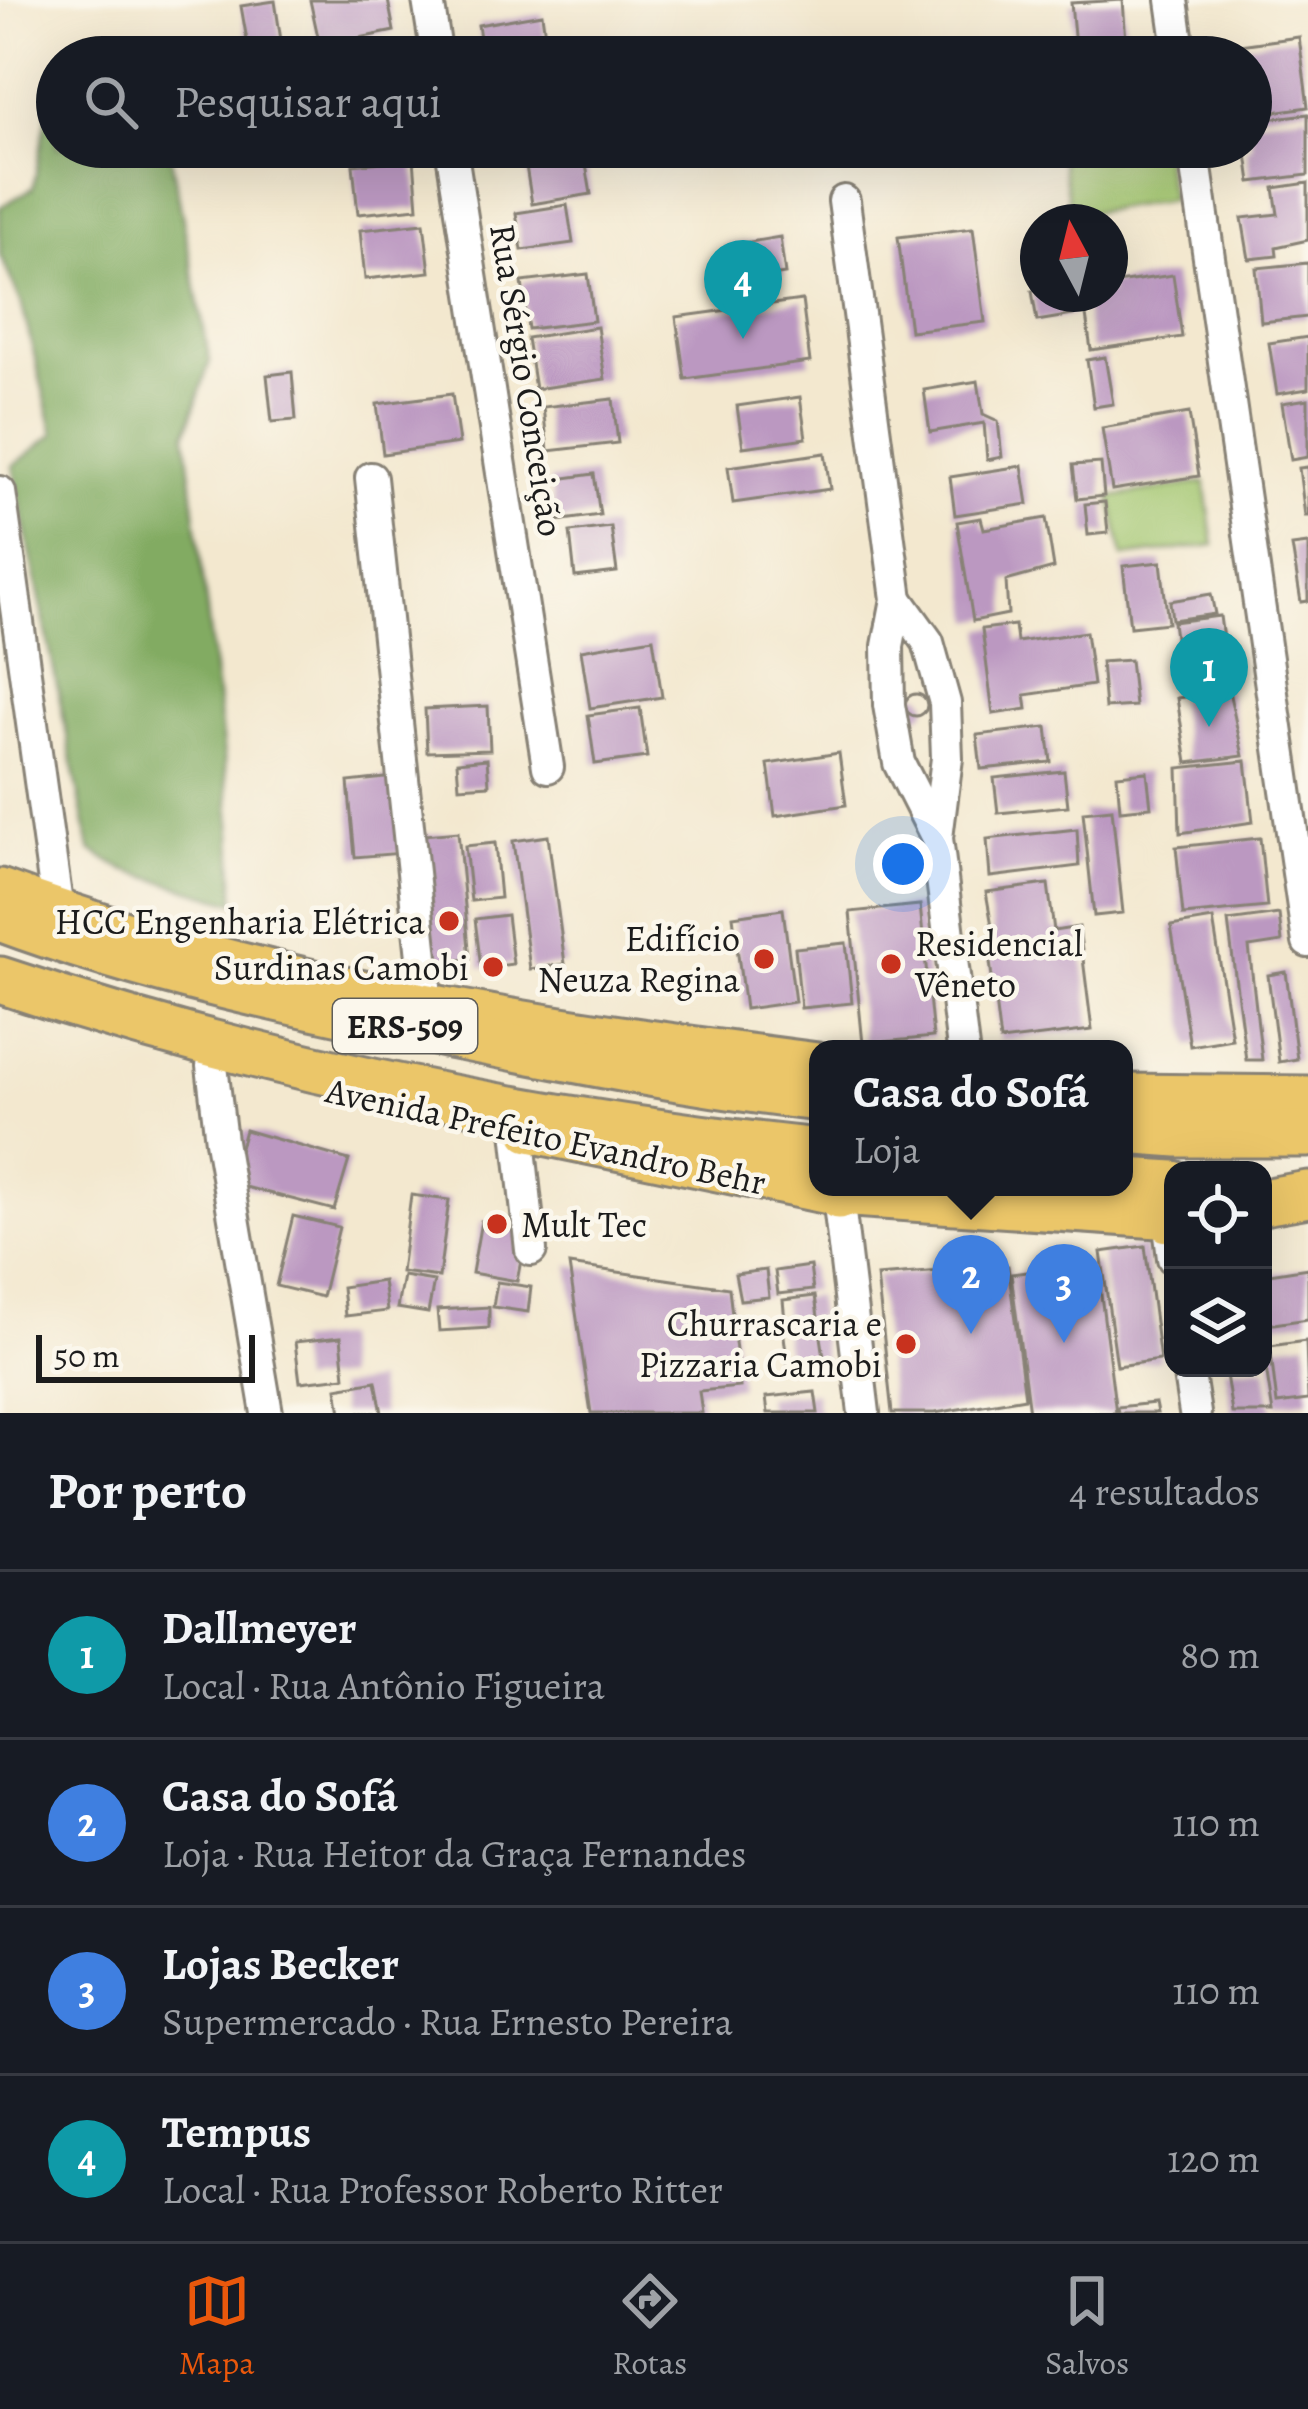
<!DOCTYPE html>
<html lang="pt">
<head>
<meta charset="utf-8">
<style>
  body { margin:0; font-family:Alegreya,serif; background:#242831; color:#f1f3f6 }
  .controls { position:absolute; right:36px; bottom:36px; display:grid; overflow:hidden; border-radius:24px; box-shadow:0 12px 48px #0002 }
  .controls button { width:108px; height:108px; display:grid; place-items:center; padding:0; border:0; border-bottom:3px solid #363941; background:#171b24; color:#f1f3f6; font:60px sans-serif }
  .compass { position:absolute; left:1020px; top:204px; width:108px; height:108px; border-radius:50%; background:#171b24; box-shadow:0 12px 48px #0002; rotate:353deg }
  .scale { position:absolute; left:36px; bottom:30px; width:219px; box-sizing:border-box; padding-left:12px; border:6px solid #1c1c1c; border-top:0; font-size:33px; line-height:42px; white-space:nowrap; color:#1c1c1c; -webkit-text-stroke:9px #fbf7ec; paint-order:stroke }
  .you { position:absolute; left:903px; top:864px; width:42px; height:42px; margin:-30px; border:9px solid #fff; border-radius:50%; background:#1a73e8; box-shadow:0 0 0 18px #1a73e833 }
  .badge { display:grid; place-items:center; width:78px; height:78px; border-radius:50%; background:#ea580c; color:#fff; font-size:39px; font-weight:700 }
  .pin { position:absolute; translate:-50% -99px; filter:drop-shadow(0 3px 6px #0008) }
  .pin::after { content:''; position:absolute; top:63px; width:42px; height:36px; background:inherit; clip-path:polygon(0 0,100% 0,50% 100%) }
  .popup { position:absolute; left:809px; top:1040px; width:324px; height:156px; box-sizing:border-box; display:grid; place-content:center; border-radius:24px; background:#171b24; filter:drop-shadow(0 3px 9px #0005); font-size:39px; white-space:nowrap; color:#9ea1a6 }
  .popup b { font-size:45px; color:#f1f3f6 }
  .popup::after { content:''; position:absolute; left:50%; top:100%; margin-left:-24px; border:24px solid transparent; border-top-color:#171b24 }
  .list { margin:0; padding:0; list-style:none }
  h2 { display:flex; justify-content:space-between; align-items:center; height:156px; margin:0; padding:0 48px; font-size:51px }
  h2 small { font-size:39px; font-weight:400; color:#9ea1a6 }
  .list li { display:grid; grid-template-columns:78px 1fr auto; gap:36px; align-items:center; box-sizing:border-box; height:168px; padding:0 48px; border-top:3px solid #363941 }
  .list b { display:block; font-size:45px; white-space:nowrap }
  .list p { margin:0; font-size:39px; white-space:nowrap; color:#9ea1a6 }
  .list em { font-size:39px; font-style:normal; color:#9ea1a6 }
  .icon { flex:none; width:66px; height:66px; fill:none; stroke:currentColor; stroke-width:2; stroke-linecap:round; stroke-linejoin:round }
  .map { position:relative; flex:none; width:1308px; height:1413px; overflow:hidden }
  .search { position:absolute; background:#171b24; box-shadow:0 12px 48px #0002; left:36px; right:36px; top:36px; height:132px; display:flex; align-items:center; gap:30px; box-sizing:border-box; padding:0 42px; border-radius:66px; color:#9ea1a6; font-size:45px }
  .sheet { height:828px; background:#171b24 }
  nav { display:flex; justify-content:space-around; align-items:center; box-sizing:border-box; height:168px; border-top:3px solid #363941; background:#171b24; font-size:33px; color:#9ea1a6 }
  nav a { display:grid; justify-items:center; gap:6px }
  nav .on { color:#ea580c }
  .map>svg:first-child { display:block }
  .green { fill:#a3c670; stroke:#607146; stroke-width:3 }
  .forest { fill:#82ab62; stroke:#4f643f; stroke-width:3 }
  .building { fill:#bb98c1 }
  .lines { fill:none; stroke-linecap:round; stroke-linejoin:round }
  .minor-casing { stroke:#888276; stroke-width:36 }
  .major-casing { stroke:#888276; stroke-width:45 }
  .highway-casing { stroke:#888276; stroke-width:51 }
  .minor { stroke:#fff; stroke-width:30 }
  .major { stroke:#ebc669; stroke-width:39 }
  .highway { stroke:#ebc669; stroke-width:45 }
  .poi-dot { fill:#c8321e; stroke:#fbf7ec; stroke-width:4.5 }
  .labels { text-anchor:middle; dominant-baseline:central; stroke-width:9; stroke-linejoin:round; paint-order:stroke }
  .shield { fill:#fbf7ec; stroke:#5f5e5a; stroke-width:3 }
  .shield-label { font-size:33px; font-weight:bold; fill:#1c1c1c }
  .street-label { font-size:36px; fill:#1c1c1c; stroke:#fbf7ec }
  .poi-label { font-size:36px; fill:#1c1c1c; stroke:#fbf7ec; text-anchor:end }
</style>
</head>
<body>
<div class="map">
<svg width="1308" height="1413" viewBox="0 0 1308 1413">
  <rect width="100%" height="100%" fill="#fbf7ec"/>
  <filter id="ink" filterUnits="userSpaceOnUse"><feTurbulence type="fractalNoise" baseFrequency=".00833" numOctaves="2"/><feDisplacementMap in="SourceGraphic" scale="24" xChannelSelector="R" yChannelSelector="G"/><feConvolveMatrix kernelMatrix="1 2 1 2 8 2 1 2 1" color-interpolation-filters="sRGB"/></filter>
  <filter id="wash" filterUnits="userSpaceOnUse"><feTurbulence type="fractalNoise" baseFrequency=".004" numOctaves="4" result="noise"/><feDisplacementMap in="SourceGraphic" scale="48" xChannelSelector="R" yChannelSelector="G"/><feGaussianBlur stdDeviation="2.7" result="paint"/><feColorMatrix in="noise" values="0 0 0 0 0 0 0 0 0 0 0 0 0 0 0 0 0 1.4 0 .05"/><feComposite in="paint" operator="in"/></filter>
  <g filter="url(#wash)">
    <rect width="100%" height="100%" fill="#f3e8cf"/>
    <g class="green">
      <polygon points="1103,147 1162,147 1171,200 1071,215 1060,154"/>
      <polygon points="1205,482 1214,545 1123,557 1111,497"/>
    </g>
    <polygon class="forest" points="57,76 57,147 169,147 210,361 186,434 223,746 232,832 235,903 124,870 90,850 13,466 54,434 21,302 0,255 0,207 33,188 54,78"/>
    <g id="blocks">
      <g class="building">
        <polygon points="310,0 388,0 394,31 320,46"/>
        <polygon points="1123,0 1126,42 1075,46 1071,3"/>
        <polygon points="275,1 282,47 249,52 241,6"/>
        <polygon points="542,14 548,57 483,57 478,25"/>
        <polygon points="1299,37 1308,107 1251,115 1251,57 1218,57 1217,48"/>
        <polygon points="309,47 311,57 292,57 291,49"/>
        <polygon points="1308,114 1308,175 1251,182 1246,147 1251,147 1251,121"/>
        <polygon points="523,147 583,147 591,194 532,204"/>
        <polygon points="414,159 418,208 358,214 353,165"/>
        <polygon points="1308,183 1308,240 1276,247 1277,256 1249,259 1242,218 1278,214 1274,188"/>
        <polygon points="567,205 573,243 522,250 516,213"/>
        <polygon points="424,223 430,272 365,279 360,230"/>
        <polygon points="973,228 985,322 910,331 898,237"/>
        <polygon points="780,237 785,274 731,282 726,246"/>
        <polygon points="1308,263 1308,317 1261,322 1256,268"/>
        <polygon points="588,274 594,321 528,329 522,282"/>
        <polygon points="1173,275 1182,337 1091,350 1083,294 1110,294 1110,284"/>
        <polygon points="1038,290 1038,294 1069,294 1073,315 1037,321 1032,291"/>
        <polygon points="802,300 810,362 685,379 676,317"/>
        <polygon points="597,327 605,379 535,389 527,338"/>
        <polygon points="1308,337 1308,389 1277,394 1269,343"/>
        <polygon points="1105,357 1113,404 1094,407 1087,360"/>
        <polygon points="292,372 296,420 272,422 267,375"/>
        <polygon points="978,381 983,414 998,421 1002,457 987,460 984,423 930,432 924,390"/>
        <polygon points="452,394 459,443 383,454 377,404"/>
        <polygon points="800,397 806,438 743,447 737,406"/>
        <polygon points="613,399 618,443 548,451 543,407"/>
        <polygon points="1308,399 1308,457 1291,460 1282,403"/>
        <polygon points="1189,413 1199,476 1112,490 1102,428"/>
        <polygon points="825,453 830,489 733,503 728,467"/>
        <polygon points="1101,463 1104,496 1077,499 1073,465"/>
        <polygon points="1022,466 1028,504 955,515 950,477"/>
        <polygon points="1308,467 1308,516 1305,516 1299,468"/>
        <polygon points="594,474 600,515 556,521 550,480"/>
        <polygon points="1105,502 1108,533 1088,535 1085,504"/>
        <polygon points="981,518 984,529 1046,518 1054,568 1006,581 1008,614 973,621 957,522"/>
        <polygon points="611,527 617,572 575,577 570,532"/>
        <polygon points="1308,544 1308,601 1301,602 1292,546"/>
        <polygon points="1161,562 1168,623 1130,627 1123,566"/>
        <polygon points="1211,594 1215,614 1172,620 1170,601"/>
        <polygon points="1220,616 1229,685 1182,691 1173,622"/>
        <polygon points="1015,625 1017,642 1086,632 1093,685 1025,695 1027,709 993,714 982,629"/>
        <polygon points="653,638 662,697 590,708 581,650"/>
        <polygon points="1130,660 1135,706 1105,708 1101,662"/>
        <polygon points="1229,691 1243,756 1187,763 1177,698"/>
        <circle cx="916" cy="705" r="11"/>
        <polygon points="488,706 490,750 427,752 425,709"/>
        <polygon points="640,708 647,757 595,764 588,715"/>
        <polygon points="1047,727 1051,762 981,769 977,735"/>
        <polygon points="839,753 846,805 775,816 768,764"/>
        <polygon points="487,759 489,785 459,787 457,762"/>
        <polygon points="1246,761 1253,822 1180,833 1178,768"/>
        <polygon points="1064,771 1068,806 998,813 994,778"/>
        <polygon points="1147,772 1151,807 1120,810 1117,775"/>
        <polygon points="395,777 403,853 355,857 348,782"/>
        <polygon points="1112,809 1123,913 1094,916 1083,812"/>
        <polygon points="1077,829 1079,866 990,877 987,839"/>
        <polygon points="458,832 470,959 434,962 423,835"/>
        <polygon points="548,836 565,964 530,969 513,841"/>
        <polygon points="1260,838 1267,907 1183,915 1176,847"/>
        <polygon points="495,843 500,898 471,901 465,846"/>
        <polygon points="1048,884 1054,931 1079,927 1092,1030 1000,1041 987,938 994,937 986,892"/>
        <polygon points="920,905 933,1037 863,1044 850,912"/>
        <polygon points="783,909 795,1002 745,1009 733,916"/>
        <polygon points="1279,914 1282,942 1249,947 1262,1060 1246,1060 1228,921"/>
        <polygon points="507,915 513,964 481,968 475,919"/>
        <polygon points="1213,919 1232,1039 1190,1046 1171,926"/>
        <polygon points="846,943 852,1003 801,1008 795,948"/>
        <polygon points="1286,972 1297,1059 1279,1062 1268,975"/>
        <polygon points="245,1130 349,1160 334,1210 230,1183"/>
        <polygon points="411,1195 449,1200 439,1277 401,1272"/>
        <polygon points="293,1216 339,1227 322,1297 276,1286"/>
        <polygon points="481,1221 527,1229 517,1281 472,1273"/>
        <polygon points="1145,1246 1160,1360 1117,1366 1101,1252"/>
        <polygon points="1097,1263 1116,1413 1029,1413 1011,1274"/>
        <polygon points="569,1265 729,1288 740,1387 699,1391 702,1413 591,1413"/>
        <polygon points="810,1266 813,1290 778,1294 775,1271"/>
        <polygon points="1008,1266 1025,1398 935,1413 892,1413 877,1276"/>
        <polygon points="1308,1268 1308,1319 1267,1325 1263,1275"/>
        <polygon points="766,1270 769,1297 740,1300 735,1274"/>
        <polygon points="403,1276 434,1281 428,1313 397,1308"/>
        <polygon points="383,1281 387,1311 345,1316 342,1287"/>
        <polygon points="497,1282 531,1287 528,1312 493,1307"/>
        <polygon points="815,1296 818,1317 785,1321 783,1300"/>
        <polygon points="489,1307 489,1328 439,1331 437,1310"/>
        <polygon points="819,1323 825,1364 788,1369 783,1328"/>
        <polygon points="341,1337 345,1377 300,1382 295,1342"/>
        <polygon points="1306,1341 1308,1400 1277,1404 1270,1346"/>
        <polygon points="1225,1368 1266,1368 1273,1413 1232,1413"/>
        <polygon points="376,1381 382,1413 341,1413 337,1388"/>
        <polygon points="815,1392 818,1413 768,1413 766,1397"/>
        <polygon points="1155,1403 1157,1413 1118,1413 1117,1407"/>
      </g>
    </g>
  </g>
  <g filter="url(#ink)">
    <use href="#blocks" fill-opacity="0" stroke="#888276" stroke-width="3"/>
    <g class="lines">
      <g class="minor-casing">
        <g id="minor">
          <polyline points="428,0 437,57"/>
          <polyline points="1172,0 1180,57"/>
          <polyline points="451,147 548,767"/>
          <polyline points="1193,147 1308,942"/>
          <polyline points="844,201 897,599 888,646 889,705 899,763 937,838"/>
          <polyline points="371,478 427,1004"/>
          <polyline points="0,492 58,911"/>
          <polyline points="897,599 928,642 945,703 947,758 937,838 963,1049"/>
          <polyline points="212,1066 221,1141 267,1413"/>
          <polyline points="518,1130 531,1250"/>
          <polyline points="838,1196 864,1413"/>
          <polyline points="1168,1219 1173,1258"/>
          <polyline points="1188,1368 1195,1413"/>
        </g>
      </g>
      <g class="major-casing">
        <g id="major">
          <path d="M0,889c263,97 541,139 818,174"/>
          <polyline points="1124,1094 1308,1096"/>
          <polyline points="529,1132 838,1196 1173,1219"/>
        </g>
      </g>
      <g class="highway-casing">
        <g id="highway">
          <path d="M0,918c145,54 298,86 450,117 121,24 245,49 368,63"/>
          <path d="M0,980c264,89 541,143 818,172"/>
          <polyline points="1124,1130 1178,1134 1308,1134"/>
          <polyline points="1124,1181 1173,1184"/>
          <polyline points="838,1196 842,1187"/>
          <polyline points="1263,1202 1308,1194"/>
          <polyline points="1168,1219 1173,1218"/>
        </g>
      </g>
      <use href="#minor" class="minor"/>
      <use href="#major" class="major"/>
      <use href="#highway" class="highway"/>
    </g>
  </g>
  <g class="poi-dot">
    <circle cx="449" cy="921" r="12"/>
    <circle cx="764" cy="959" r="12"/>
    <circle cx="891" cy="964" r="12"/>
    <circle cx="493" cy="967" r="12"/>
    <circle cx="497" cy="1224" r="12"/>
    <circle cx="906" cy="1344" r="12"/>
  </g>
  <g class="labels">
    <rect class="shield" x="333" y="999" width="144" height="54" rx="9"/>
    <g class="shield-label">
      <text x="405" y="1026">ERS-509</text>
    </g>
    <g class="street-label">
      <text transform="translate(527 380) rotate(81)">Rua Sérgio Conceição</text>
      <text transform="translate(546 1136) rotate(12)">Avenida Prefeito Evandro Behr</text>
    </g>
    <g class="poi-label">
      <text x="425" y="921">HCC Engenharia Elétrica</text>
      <text x="740" y="938">Edifício<tspan x="740" dy="41">Neuza Regina</tspan></text>
      <text x="915" y="943" text-anchor="start">Residencial<tspan x="915" dy="41">Vêneto</tspan></text>
      <text x="469" y="967">Surdinas Camobi</text>
      <text x="521" y="1224" text-anchor="start">Mult Tec</text>
      <text x="882" y="1323">Churrascaria e<tspan x="882" dy="41">Pizzaria Camobi</tspan></text>
    </g>
  </g>
</svg>
<div class="controls">
<button><svg class="icon" aria-label="locate" viewBox="0 0 24 24"><circle cx="12" cy="12" r="6"/><path d="M12 2v4M12 18v4M2 12h4M18 12h4"/></svg></button>
<button><svg class="icon" aria-label="layers" viewBox="0 0 24 24"><path d="M12 4l9 5-9 5-9-5zM3 14l9 5 9-5"/></svg></button>
</div>
<svg class="compass" viewBox="-18 -18 36 36"><path d="M0-13l5 13h-10z" fill="#e53935"/><path d="M0 13l5-13h-10z" fill="#9ea1a6"/></svg>
<div class="scale">50 m</div>
<div class="you"></div>
<div class="pin badge" style="left:1209px;top:727px;background:#0f9aa8">1</div>
<div class="pin badge" style="left:971px;top:1334px;background:#3f7fe0">2</div>
<div class="popup"><b>Casa do Sofá</b>Loja</div>
<div class="pin badge" style="left:1064px;top:1343px;background:#3f7fe0">3</div>
<div class="pin badge" style="left:743px;top:339px;background:#0f9aa8">4</div>
<div class="search"><svg class="icon" aria-label="search" viewBox="0 0 24 24"><circle cx="10" cy="10" r="6"/><path d="M15 15l6 6"/></svg>Pesquisar aqui</div>
</div>
<section class="sheet">
<h2>Por perto<small>4 resultados</small></h2>
<ul class="list">
<li><span class="badge" style="background:#0f9aa8">1</span><div><b>Dallmeyer</b><p>Local · Rua Antônio Figueira</p></div><em>80 m</em></li>
<li><span class="badge" style="background:#3f7fe0">2</span><div><b>Casa do Sofá</b><p>Loja · Rua Heitor da Graça Fernandes</p></div><em>110 m</em></li>
<li><span class="badge" style="background:#3f7fe0">3</span><div><b>Lojas Becker</b><p>Supermercado · Rua Ernesto Pereira</p></div><em>110 m</em></li>
<li><span class="badge" style="background:#0f9aa8">4</span><div><b>Tempus</b><p>Local · Rua Professor Roberto Ritter</p></div><em>120 m</em></li>
</ul>
</section>
<nav>
<a class="on"><svg class="icon" aria-label="map" viewBox="0 0 24 24"><path d="M3 6l6-2 6 2 6-2v14l-6 2-6-2-6 2zM9 4v14M15 6v14"/></svg>Mapa</a>
<a><svg class="icon" aria-label="directions" viewBox="0 0 24 24"><path d="M12 3l9 9-9 9-9-9zM9 14v-3h6M13 9l2 2-2 2"/></svg>Rotas</a>
<a><svg class="icon" aria-label="saved" viewBox="0 0 24 24"><path d="M7 4h10v16l-5-4-5 4z"/></svg>Salvos</a>
</nav>
</body>
</html>
